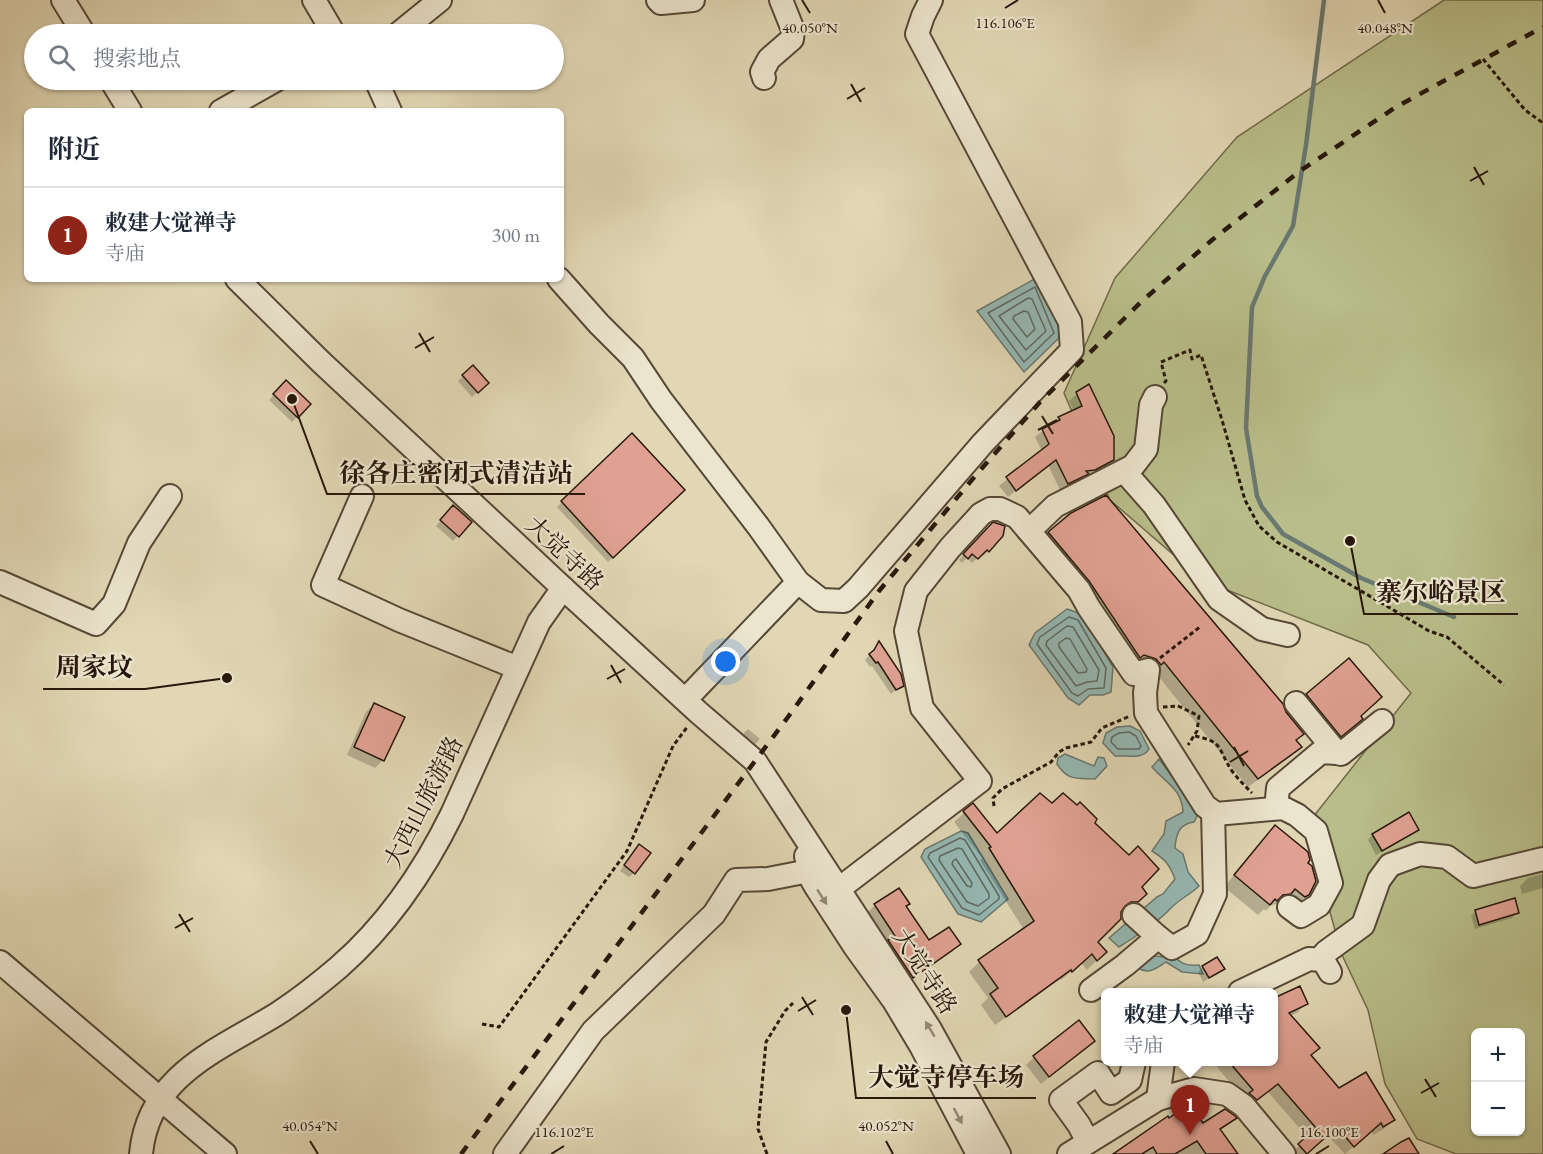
<!DOCTYPE html>
<html lang="zh">
<head>
<meta charset="utf-8">
<style>
  body { margin:0; font-family:"EB Garamond","Noto Serif SC",serif; background:#f6f6f7; color:#1f2937 }
  .controls { position:absolute; right:18px; bottom:18px; display:grid; overflow:hidden; border-radius:9px; box-shadow:0 2px 4px #0004 }
  .controls button { width:54px; height:54px; display:grid; place-items:center; padding:0; border:0; border-bottom:2px solid #e0e1e3; background:#fff; color:#1f2937; font:30px sans-serif }
  .you { position:absolute; left:726px; top:662px; width:21px; height:21px; margin:-15px; border:4px solid #fff; border-radius:50%; background:#1a73e8; box-shadow:0 0 0 9px #1a73e833 }
  .badge { display:grid; place-items:center; width:39px; height:39px; border-radius:50%; background:#8f2418; color:#fff; font-size:20px; font-weight:700 }
  .pin { position:absolute; translate:-50% -50px; filter:drop-shadow(0 2px 3px #0008) }
  .pin::after { content:''; position:absolute; top:32px; width:21px; height:18px; background:inherit; clip-path:polygon(0 0,100% 0,50% 100%) }
  .popup { position:absolute; left:1101px; top:988px; width:177px; height:78px; box-sizing:border-box; display:grid; place-content:center; border-radius:9px; background:#fff; filter:drop-shadow(0 2px 4px #0005); font-size:20px; white-space:nowrap; color:#747a83 }
  .popup b { font-size:22px; color:#1f2937 }
  .popup::after { content:''; position:absolute; left:50%; top:100%; margin-left:-12px; border:12px solid transparent; border-top-color:#fff }
  .list { margin:0; padding:0; list-style:none }
  h2 { display:flex; justify-content:space-between; align-items:center; height:78px; margin:0; padding:0 24px; font-size:26px }
  h2 small { font-size:20px; font-weight:400; color:#747a83 }
  .list li { display:grid; grid-template-columns:39px 1fr auto; gap:18px; align-items:center; box-sizing:border-box; height:96px; padding:0 24px; border-top:2px solid #e0e1e3 }
  .list b { display:block; font-size:22px; white-space:nowrap }
  .list p { margin:0; font-size:20px; white-space:nowrap; color:#747a83 }
  .list em { font-size:20px; font-style:normal; color:#747a83 }
  .icon { flex:none; width:33px; height:33px; fill:none; stroke:currentColor; stroke-width:2; stroke-linecap:round; stroke-linejoin:round }
  .map { position:relative; flex:none; width:1543px; height:1154px; overflow:hidden }
  .search { position:absolute; background:#fff; box-shadow:0 2px 4px #0004; left:24px; top:24px; width:540px; height:66px; display:flex; align-items:center; gap:15px; box-sizing:border-box; padding:0 21px; border-radius:33px; color:#747a83; font-size:22px }
  .panel { position:absolute; background:#fff; box-shadow:0 2px 4px #0004; left:24px; top:108px; width:540px; height:174px; border-radius:9px }
  .map>svg:first-child { display:block }
  .green { fill:#b8bd89; stroke:#706a4a; stroke-width:1.5; fill-rule:evenodd }
  .water { fill:#95b8b3; stroke:#697870; stroke-width:1.5 }
  .shadow { fill:#0003 }
  .lines { fill:none; stroke-linecap:round; stroke-linejoin:round }
  .shore { stroke:#5e6860; stroke-width:1.5 }
  .stream { stroke:#697870; stroke-width:4.5 }
  .building { fill:#e0a192; stroke:#28180c; stroke-width:1.5 }
  .minor-casing { stroke:#564836; stroke-width:26 }
  .path { stroke:#28180c; stroke-width:3; stroke-dasharray:4.5 3; stroke-linecap:butt }
  .minor { stroke:#ece5ce; stroke-width:22 }
  .rail { stroke:#28180c; stroke-width:4.5; stroke-dasharray:10 10; stroke-linecap:butt }
  .oneway { fill:#948977 }
  .ticks { fill:none; stroke:#28180c; stroke-width:2 }
  .labels { text-anchor:middle; dominant-baseline:central; stroke-width:4.5; stroke-linejoin:round; paint-order:stroke }
  .street-label { font-size:24px; fill:#28180c; stroke:#ece5ce }
  .ticks-label { font-size:15px; text-anchor:middle; fill:#28180c; stroke:#ece5ce; stroke-width:4.5; stroke-linejoin:round; paint-order:stroke }
  .leader { fill:none; stroke:#28180c; stroke-width:2 }
  .callout-dot { fill:#28180c; stroke:#ece5ce; stroke-width:2 }
  .callout-label { font-size:26px; text-anchor:middle; font-weight:bold; fill:#28180c; stroke:#ece5ce; stroke-width:4.5; stroke-linejoin:round; paint-order:stroke }
</style>
</head>
<body>
<div class="map">
<svg width="1543" height="1154" viewBox="0 0 1543 1154">
  <rect width="100%" height="100%" fill="#e1d7b4"/>
  <filter id="stains"><feTurbulence type="fractalNoise" baseFrequency=".00333" numOctaves="4"/><feColorMatrix values="0 0 0 0 .2 0 0 0 0 .09 0 0 0 0 .02 0 0 0 .5 -.17"/></filter>
  <radialGradient id="worn" r=".72"><stop offset=".6" stop-color="#630" stop-opacity="0"/><stop offset="1" stop-color="#630" stop-opacity=".3"/></radialGradient>
  <path class="green" d="M1444,0h99v1154h-87l-39,-15 -32,-55 -17,-74 -26,-55 -36,-129 105,-133 -43,-48 -164,-64 -94,-81 -46,-107 51,-115 122,-141zM1476,1032h44v100h-44z"/>
  <g class="water">
    <polygon points="1038,277 1062,335 1024,372 977,311"/>
    <polygon points="1067,609 1082,614 1113,667 1111,692 1103,695 1090,695 1079,705 1068,698 1029,645 1035,633"/>
    <path d="M1130,726l10,5 9,18c-6,11 -22,6 -34,7l-12,-13 3,-10 11,-6z"/>
    <path d="M1065,754l29,12 4,-9 6,1 3,8 -12,13c-19,-1 -27,2 -38,-15l1,-6z"/>
    <path d="M1159,759l40,53 -5,10c-15,2 -18,12 -19,26l8,6 5,18 11,14c-8,8 -19,13 -27,21 -15,16 -34,28 -53,40l-10,-9 48,-41 6,-3 12,-15c-5,-14 -10,-20 -23,-28l12,-17 2,-13 17,-9c-1,-23 -17,-29 -31,-45z"/>
    <polygon points="961,831 968,833 1008,899 981,922 958,914 921,857 925,849"/>
    <path d="M1172,954c9,10 14,12 27,11l4,9 -21,-2 -16,-10c-9,6 -17,13 -28,6l7,-13 20,2z"/>
  </g>
  <g class="shadow">
    <polygon points="473,367 487,383 472,397 458,381"/>
    <polygon points="286,382 309,404 292,422 269,400"/>
    <polygon points="1077,394 1113,460 1105,467 1060,490 1048,465 1008,497 999,486 1042,451 1035,437 1059,418 1074,411 1069,401"/>
    <polygon points="632,435 682,490 608,562 557,507"/>
    <polygon points="448,512 470,522 453,541 436,526"/>
    <polygon points="1072,514 1295,741 1300,747 1290,757 1248,787 1154,671 1134,664 1039,543"/>
    <polygon points="990,526 988,551 983,556 981,554 972,563 967,558 962,563 959,560"/>
    <polygon points="879,643 902,685 891,694 872,666 870,667 865,660"/>
    <polygon points="1307,695 1359,717 1361,719 1330,746 1297,706"/>
    <polygon points="374,704 383,760 375,768 347,755 366,712"/>
    <polygon points="748,729 760,739 751,749 739,738"/>
    <polygon points="973,805 997,835 1052,805 1094,823 1145,894 1127,912 1120,912 1096,942 1105,952 1087,970 1081,963 1061,980 1060,979 995,1025 981,1005 988,998 969,972 979,962 1024,930 980,860 982,858 954,822"/>
    <polygon points="1408,814 1417,829 1412,834 1376,855 1368,840 1372,835"/>
    <polygon points="1275,827 1306,863 1308,894 1296,906 1283,899 1278,904 1271,905 1266,911 1264,909 1258,915 1224,887"/>
    <polygon points="635,851 634,873 629,877 620,871"/>
    <polygon points="1543,874 1543,888 1522,894 1520,886 1528,878"/>
    <polygon points="875,905 905,907 929,942 959,944 952,952 905,984 882,949 888,943 868,912"/>
    <polygon points="1476,911 1517,913 1512,918 1475,929 1471,916"/>
    <polygon points="1203,967 1223,969 1203,982 1198,972"/>
    <polygon points="1274,999 1306,1003 1297,1013 1290,1016 1309,1056 1339,1090 1393,1120 1384,1129 1373,1135 1371,1131 1345,1154 1327,1135 1306,1154 1290,1154 1308,1138 1268,1092 1247,1109 1244,1100 1213,1062 1274,1062"/>
    <polygon points="1093,1041 1041,1084 1026,1065 1034,1057"/>
    <polygon points="1234,1118 1219,1131 1237,1154 1115,1154 1203,1125"/>
  </g>
  <g class="lines">
    <g class="shore">
      <polygon points="1035,287 1054,333 1024,362 988,313"/>
      <polygon points="1028,298 1032,299 1046,331 1026,350 999,316"/>
      <polygon points="1024,311 1028,312 1035,329 1027,337 1013,319 1014,316"/>
      <polygon points="1069,617 1078,620 1106,668 1104,688 1088,689 1078,696 1072,693 1037,644 1040,637"/>
      <polygon points="1067,626 1073,627 1099,670 1097,681 1087,682 1076,686 1046,645 1047,641"/>
      <polygon points="1066,638 1070,639 1087,669 1086,672 1078,673 1059,647 1059,643"/>
      <polygon points="1129,732 1136,736 1141,746 1139,749 1118,749 1111,742 1112,737 1119,733"/>
      <polygon points="960,838 965,840 999,896 999,899 979,915 962,908 928,857 930,853"/>
      <polygon points="958,848 962,849 989,894 989,898 978,906 967,902 939,860 940,856"/>
      <polygon points="956,859 972,883 971,887 967,886 952,864 953,861"/>
    </g>
    <polyline class="stream" points="1324,0 1306,145 1293,226 1265,276 1252,307 1246,428 1257,496 1262,507 1283,534 1361,578 1454,617"/>
  </g>
  <g class="building">
    <polygon points="473,365 489,383 478,393 462,375"/>
    <polygon points="286,380 311,404 298,418 273,394"/>
    <polygon points="1089,384 1114,436 1114,460 1095,470 1086,471 1089,474 1068,484 1056,460 1016,491 1006,477 1049,444 1042,429 1060,420 1058,417 1082,406 1076,392"/>
    <polygon points="632,433 685,490 613,558 561,501"/>
    <polygon points="1106,495 1283,704 1286,712 1304,734 1296,740 1302,747 1258,779 1164,662 1161,665 1156,659 1144,655 1140,658 1089,581 1048,532 1071,513"/>
    <polygon points="453,505 472,522 459,537 440,520"/>
    <polygon points="993,522 1005,526 1003,536 989,552 987,550 978,559 972,554 968,559 963,554"/>
    <polygon points="879,641 901,674 904,686 896,690 878,662 876,663 869,654 874,650"/>
    <polygon points="1349,658 1382,697 1361,716 1363,719 1341,737 1306,694"/>
    <polygon points="374,703 405,717 384,761 354,747"/>
    <polygon points="1040,793 1052,803 1063,793 1077,805 1080,802 1097,819 1095,823 1129,855 1138,846 1159,869 1142,887 1147,894 1138,902 1131,902 1125,906 1121,912 1121,919 1098,942 1107,952 1097,961 1092,954 1072,972 1071,970 1006,1017 990,994 998,988 978,960 1034,921 989,848 991,847 963,811 973,803 997,833"/>
    <polygon points="1409,812 1419,830 1382,851 1372,834"/>
    <polygon points="1275,825 1308,852 1310,860 1308,863 1312,866 1316,881 1309,895 1305,897 1295,889 1291,894 1283,895 1277,901 1275,899 1270,905 1234,875"/>
    <polygon points="639,844 651,853 635,874 624,865"/>
    <polygon points="899,888 910,904 906,906 929,940 949,927 961,944 913,978 888,940 895,936 874,904"/>
    <polygon points="1515,898 1519,913 1479,925 1475,910"/>
    <polygon points="1217,957 1225,969 1209,978 1202,966"/>
    <polygon points="1300,986 1308,1004 1289,1013 1320,1048 1311,1055 1339,1088 1366,1072 1395,1120 1383,1127 1381,1123 1354,1147 1337,1127 1307,1154 1298,1144 1316,1128 1278,1084 1257,1100 1249,1093 1253,1090 1229,1062 1274,1062 1274,998"/>
    <polygon points="1079,1020 1095,1041 1049,1077 1033,1056"/>
    <polygon points="1189,1104 1203,1123 1225,1109 1235,1116 1237,1118 1220,1129 1238,1154 1206,1154 1197,1141 1175,1154 1157,1154 1153,1147 1142,1154 1113,1154 1168,1116 1169,1118"/>
    <polygon points="1409,1138 1419,1154 1383,1154 1401,1142"/>
  </g>
  <g class="lines">
    <g class="minor-casing">
      <g id="minor">
        <polyline points="63,0 84,34"/>
        <polyline points="314,0 334,34"/>
        <polyline points="658,0 661,3 693,0"/>
        <polyline points="398,34 440,0"/>
        <polyline points="764,78 762,72 769,59 792,39 793,30 781,0"/>
        <polyline points="111,80 130,111"/>
        <polyline points="376,80 390,111"/>
        <polyline points="221,111 276,80"/>
        <polyline points="237,279 321,362 563,588 698,712 755,761 930,1029 999,1154"/>
        <polyline points="559,279 599,324 633,358 661,400 758,526 798,582 821,600 844,601 858,588 983,443 1072,350 1070,322 917,34 923,16 931,0"/>
        <polyline points="1124,471 1154,505 1219,599 1262,629 1288,635"/>
        <polyline points="362,496 323,585 399,620 518,668"/>
        <polyline points="1029,531 1055,506 1133,466 1146,449 1151,405 1155,397"/>
        <polyline points="0,582 96,624 114,604 139,543 170,496"/>
        <polyline points="686,699 798,582"/>
        <polyline points="1337,753 1341,754 1382,721"/>
        <polyline points="1276,808 1278,788 1321,752 1337,753 1296,703"/>
        <polyline points="806,856 812,880 816,887 855,947 894,1001 921,1046 978,1154"/>
        <polyline points="840,888 980,781 922,708 906,631 916,591 950,548 981,514 990,509 1000,509 1017,517 1079,590 1089,608 1134,674 1148,670 1145,693 1146,713 1205,806 1216,814 1283,808 1297,815 1316,831 1331,883 1319,905 1301,916 1289,907"/>
        <polyline points="1158,937 1172,948 1197,934 1215,894 1213,812"/>
        <polyline points="1319,960 1326,952 1363,925 1379,880 1390,865 1420,854 1447,857 1473,876 1543,859"/>
        <polyline points="0,962 225,1154"/>
        <polyline points="1091,990 1125,965 1158,937 1134,915"/>
        <polyline points="1240,992 1309,959 1323,960 1330,972"/>
        <polyline points="1158,1099 1163,1062"/>
        <polyline points="1088,1142 1079,1125 1061,1100 1098,1073 1111,1093 1130,1080 1134,1062"/>
        <path d="M141,1154c7,-79 78,-104 136,-140 22,-14 42,-30 62,-47 48,-42 85,-96 113,-153l87,-192 24,-34"/>
        <polyline points="505,1154 593,1031 714,914 736,880 768,879 809,871"/>
        <polyline points="1069,1154 1158,1099 1194,1089 1227,1094 1244,1106 1284,1154"/>
      </g>
    </g>
    <g class="path">
      <polyline points="1483,59 1525,110 1543,123"/>
      <polyline points="1164,383 1166,381 1161,362 1190,350 1192,359 1201,355 1222,420 1245,500 1259,526 1277,542 1373,598 1429,631 1447,637 1504,685"/>
      <polyline points="1160,658 1200,627"/>
      <polyline points="1163,707 1178,706 1199,716 1197,731 1188,745"/>
      <path d="M1195,736c30,6 22,13 37,35 6,8 13,15 20,22"/>
      <polyline points="994,806 993,798 1002,789 1051,762 1059,752 1066,748 1091,742 1102,728 1130,716"/>
      <polyline points="482,1024 499,1027 627,851 673,746 688,726"/>
      <polyline points="767,1154 758,1129 766,1042 785,1011 793,1003"/>
    </g>
    <use href="#minor" class="minor"/>
    <polyline class="rail" points="461,1154 788,717 879,591 976,475 1040,402 1141,302 1212,240 1300,171 1396,107 1543,27"/>
  </g>
  <defs><path id="oneway-solid" d="M-6-.8H1V-3.2L6.5 0L1 3.2V.8H-6Z" transform="scale(1.5)"/></defs>
  <g class="oneway">
    <use href="#oneway-solid" transform="translate(822 897) rotate(57)"/>
    <use href="#oneway-solid" transform="translate(930 1029) rotate(-121)"/>
    <use href="#oneway-solid" transform="translate(958 1116) rotate(62)"/>
  </g>
  <path class="ticks" d="M802,0l8,13M1378,0l7,13M1005,8l13,-8M851,84l10,18M847,99l18,-11M1474,167l10,18M1470,181l18,-10M419,333l11,19M415,348l19,-11M1042,416l11,18M1038,430l19,-10M611,665l10,18M607,679l18,-10M1234,747l10,19M1230,762l18,-11M179,914l11,18M175,928l18,-10M802,997l11,18M798,1011l18,-11M1425,1079l11,18M1421,1093l18,-10M310,1141l8,13M886,1141l7,13M551,1154l13,-8M1316,1154l13,-8"/>
  <g class="labels">
    <g class="street-label">
      <text transform="translate(565 553) rotate(43)">大觉寺路</text>
      <text transform="translate(423 802) rotate(-63)">大西山旅游路</text>
      <text transform="translate(925 971) rotate(57)">大觉寺路</text>
    </g>
  </g>
  <g class="ticks-label">
    <text x="1005" y="28">116.106°E</text>
    <text x="810" y="33">40.050°N</text>
    <text x="1385" y="33">40.048°N</text>
    <text x="310" y="1131">40.054°N</text>
    <text x="886" y="1131">40.052°N</text>
    <text x="564" y="1137">116.102°E</text>
    <text x="1329" y="1137">116.100°E</text>
  </g>
  <path class="leader" d="M292 399L327 494H585M1350 541L1364 614H1518M227 678L145 689H43M846 1010L856 1098H1036"/>
  <g class="callout-dot">
    <circle cx="292" cy="399" r="6"/>
    <circle cx="1350" cy="541" r="6"/>
    <circle cx="227" cy="678" r="6"/>
    <circle cx="846" cy="1010" r="6"/>
  </g>
  <g class="callout-label">
    <text x="456" y="482">徐各庄密闭式清洁站</text>
    <text x="1441" y="601">寨尔峪景区</text>
    <text x="94" y="676">周家坟</text>
    <text x="946" y="1086">大觉寺停车场</text>
  </g>
  <rect width="100%" height="100%" filter="url(#stains)"/>
  <rect width="100%" height="100%" fill="url(#worn)"/>
</svg>
<div class="controls">
<button>+</button>
<button>−</button>
</div>
<div class="you"></div>
<div class="pin badge" style="left:1190px;top:1135px">1</div>
<div class="popup"><b>敕建大觉禅寺</b>寺庙</div>
<div class="search"><svg class="icon" aria-label="search" viewBox="0 0 24 24"><circle cx="10" cy="10" r="6"/><path d="M15 15l6 6"/></svg>搜索地点</div>
<section class="panel">
<h2>附近<small></small></h2>
<ul class="list">
<li><span class="badge">1</span><div><b>敕建大觉禅寺</b><p>寺庙</p></div><em>300 m</em></li>
</ul>
</section>
</div>
</body>
</html>
